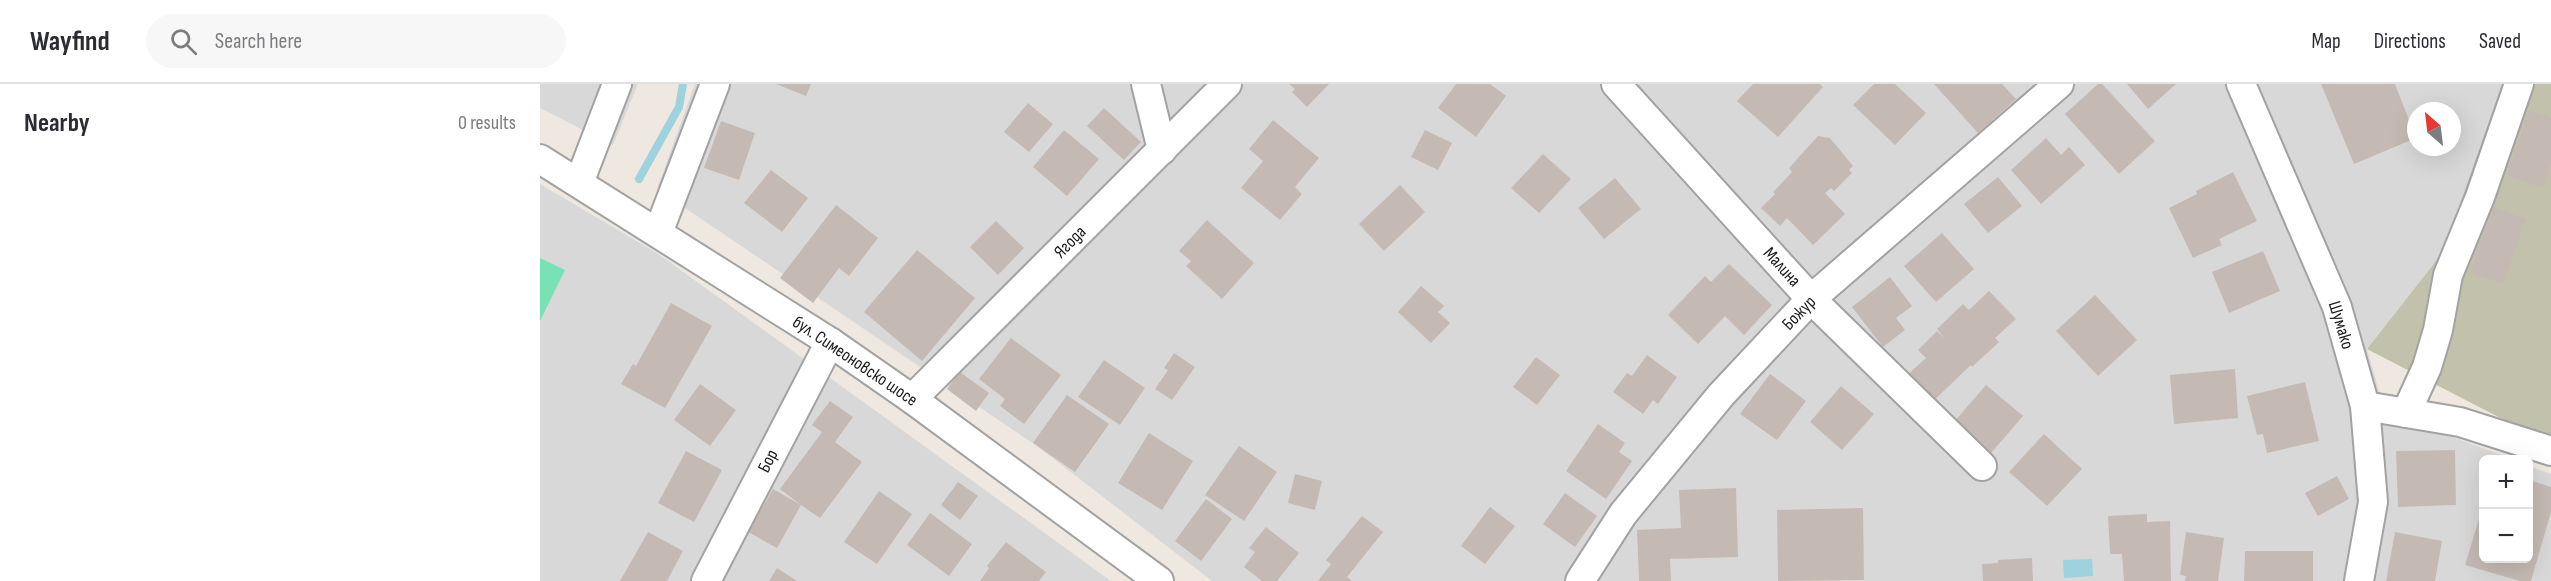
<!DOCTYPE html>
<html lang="en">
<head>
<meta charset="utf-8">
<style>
  body { margin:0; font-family:"Sofia Sans Condensed",sans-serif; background:#f7f7f7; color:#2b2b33 }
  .controls { position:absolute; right:18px; bottom:18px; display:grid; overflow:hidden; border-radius:9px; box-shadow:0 6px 24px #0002 }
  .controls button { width:54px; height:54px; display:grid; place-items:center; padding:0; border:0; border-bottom:2px solid #e1e1e2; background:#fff; color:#2b2b33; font:30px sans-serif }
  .compass { position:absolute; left:1867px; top:18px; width:54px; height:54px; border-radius:50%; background:#fff; box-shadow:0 6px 24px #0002; rotate:332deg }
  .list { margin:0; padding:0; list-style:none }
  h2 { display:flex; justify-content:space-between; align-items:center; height:78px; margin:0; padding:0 24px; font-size:26px }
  h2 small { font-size:20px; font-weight:400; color:#7c7c81 }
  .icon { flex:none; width:33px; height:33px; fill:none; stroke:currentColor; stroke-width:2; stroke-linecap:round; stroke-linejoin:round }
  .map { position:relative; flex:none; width:2011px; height:497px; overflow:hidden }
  header { display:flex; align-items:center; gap:36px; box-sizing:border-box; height:84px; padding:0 30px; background:#fff; border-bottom:2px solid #e1e1e2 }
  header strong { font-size:28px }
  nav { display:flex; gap:33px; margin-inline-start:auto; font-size:21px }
  .search { width:420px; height:54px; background:#f7f7f7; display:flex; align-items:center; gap:15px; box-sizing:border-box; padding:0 21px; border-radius:33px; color:#7c7c81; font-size:22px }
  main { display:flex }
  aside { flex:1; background:#fff }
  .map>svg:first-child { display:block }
  .residential { fill:#d9d8d8; fill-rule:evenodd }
  .construction { fill:#c2c1ab }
  .pitch { fill:#79e2b5 }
  .water { fill:#9dd2de }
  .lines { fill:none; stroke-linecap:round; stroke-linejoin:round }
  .stream { stroke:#9dd2de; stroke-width:8 }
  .building { fill:#c5bab3 }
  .minor-casing { stroke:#a2a2a2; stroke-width:32 }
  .minor { stroke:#fff; stroke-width:28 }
  .labels { text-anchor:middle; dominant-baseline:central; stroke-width:4.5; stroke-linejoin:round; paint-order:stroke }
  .street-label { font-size:18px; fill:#1b1b1b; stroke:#fff }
</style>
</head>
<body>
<header>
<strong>Wayfind</strong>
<div class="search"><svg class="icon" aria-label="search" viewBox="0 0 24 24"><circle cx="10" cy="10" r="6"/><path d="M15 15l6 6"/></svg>Search here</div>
<nav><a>Map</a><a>Directions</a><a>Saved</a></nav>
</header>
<main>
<aside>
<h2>Nearby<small>0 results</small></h2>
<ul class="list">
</ul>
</aside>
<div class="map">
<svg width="2011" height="497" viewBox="0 0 2011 497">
  <rect width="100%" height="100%" fill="#eee8e0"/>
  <g class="residential">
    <polygon points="0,0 98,0 73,61 0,24"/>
    <path d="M155,0h1807l-59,168 -76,97 18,63 127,47 -28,1v98h44l1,-92 22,8v107h-1339l-175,-135 -380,-257zM1876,27h36v36h-36z"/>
    <polygon points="0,100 117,169 571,497 0,497"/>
  </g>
  <polygon class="construction" points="1962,0 2011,0 2011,352 1970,339 1827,265 1903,168"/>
  <polygon class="pitch" points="0,174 25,186 0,237"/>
  <polygon class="water" points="1552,475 1553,492 1524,494 1523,476"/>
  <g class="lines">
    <polyline class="stream" points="99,95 139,23 143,0"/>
  </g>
  <g class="building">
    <polygon points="236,0 271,0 266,12"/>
    <polygon points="749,0 789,0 767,23 752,8 755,5"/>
    <polygon points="916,0 950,0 966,12 936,53 898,24"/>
    <polygon points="1213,0 1280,0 1283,3 1238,53 1197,17"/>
    <polygon points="1334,0 1355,0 1386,29 1355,61 1313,21"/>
    <polygon points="1394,0 1462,0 1476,15 1438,49"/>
    <polygon points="1558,0 1562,0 1615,57 1579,90 1525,30"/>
    <polygon points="1587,0 1636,0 1608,25"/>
    <polygon points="1781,0 1855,0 1876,54 1814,80"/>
    <polygon points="488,19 513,40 489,68 464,48"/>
    <polygon points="564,24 601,58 584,76 547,42"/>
    <polygon points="1989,26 2011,33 2011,80 2003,104 1967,92"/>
    <polygon points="733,36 779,74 755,103 762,110 740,136 701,104 723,77 709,65"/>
    <polygon points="181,37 215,49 199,96 164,84"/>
    <polygon points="524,46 559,75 527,112 493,83"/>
    <polygon points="885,46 912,59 898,86 871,73"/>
    <polygon points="1278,52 1290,54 1313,82 1309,86 1312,89 1294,107 1291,104 1285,109 1305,130 1273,161 1247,134 1240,142 1221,124 1235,110 1233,108 1252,88 1249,84"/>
    <polygon points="1506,54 1521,71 1529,63 1545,81 1501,120 1471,86"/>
    <polygon points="1003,70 1031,95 999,129 971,104"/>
    <polygon points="231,86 268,114 242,148 204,119"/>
    <polygon points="1693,88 1717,137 1679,155 1682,161 1653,174 1629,124 1657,110 1656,107"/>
    <polygon points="1458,93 1482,122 1448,149 1424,120"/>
    <polygon points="1075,94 1101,125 1064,155 1038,124"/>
    <polygon points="860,101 885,128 844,167 819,140"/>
    <polygon points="296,121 338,154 309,192 299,184 273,219 240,194"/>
    <polygon points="1953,123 1986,135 1963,200 1930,189"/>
    <polygon points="667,136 714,179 682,215 646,182 651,177 639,167"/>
    <polygon points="456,137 484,164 458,191 430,163"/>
    <polygon points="1402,149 1434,185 1396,218 1364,182"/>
    <polygon points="377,166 435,214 382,277 324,228"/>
    <polygon points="1723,167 1740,207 1689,229 1672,188"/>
    <polygon points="1189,180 1232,221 1204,251 1185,232 1158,260 1128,231 1165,192 1171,198"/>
    <polygon points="1350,193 1372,222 1356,234 1365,246 1343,263 1312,223"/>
    <polygon points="881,202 904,222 898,228 910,239 891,259 858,228"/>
    <polygon points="1449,207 1476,235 1455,254 1459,258 1432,283 1431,281 1390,320 1364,294 1386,274 1378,266 1397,247 1404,254 1397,245 1423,220 1429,226"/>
    <polygon points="1555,211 1597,256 1558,292 1516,247"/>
    <polygon points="131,219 172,242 125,324 81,300 93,280 96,282"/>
    <polygon points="471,254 521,291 484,340 460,322 465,315 439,295"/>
    <polygon points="634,269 655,283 632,316 615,305 628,286 624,284"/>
    <polygon points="1107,271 1137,293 1118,320 1113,316 1103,330 1073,308 1087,289 1092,292"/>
    <polygon points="996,273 1020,291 997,321 973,303"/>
    <polygon points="564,276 605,304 580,341 538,313"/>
    <polygon points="1695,285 1698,334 1634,340 1630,291"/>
    <polygon points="420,288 449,309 436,327 407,305"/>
    <polygon points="1230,290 1266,317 1237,356 1200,330"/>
    <polygon points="1765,298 1779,357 1727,369 1723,350 1717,351 1707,312"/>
    <polygon points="160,300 196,326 170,362 134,336"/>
    <polygon points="1446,301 1483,332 1451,369 1414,338"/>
    <polygon points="1301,302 1334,330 1302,366 1270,338"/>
    <polygon points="527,311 569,340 535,388 493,359"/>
    <polygon points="290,317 313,333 295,358 322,378 280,434 261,421 237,464 208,448 233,405 261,421 240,405 282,348 272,341"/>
    <polygon points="1058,340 1085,359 1079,368 1092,377 1066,415 1026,387"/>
    <polygon points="609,349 653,377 622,426 578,399"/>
    <polygon points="1504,350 1542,385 1507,422 1469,388"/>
    <polygon points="699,362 737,388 704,437 665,411"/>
    <polygon points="1915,366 1916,421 1858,423 1856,367"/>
    <polygon points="146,367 182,386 154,438 118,419"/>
    <polygon points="755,390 782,397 775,426 748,419"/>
    <polygon points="1797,392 1809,415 1778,432 1765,409"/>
    <polygon points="1989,396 2011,403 2011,428 1991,497 1980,497 1925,481 1943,422 1944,474 1989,474"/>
    <polygon points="418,398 438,412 420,436 401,421"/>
    <polygon points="1196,404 1198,473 1130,475 1131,497 1099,497 1097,446 1141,444 1139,406"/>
    <polygon points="339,407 372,430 337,480 304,458"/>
    <polygon points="1025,409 1057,432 1035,463 1003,440"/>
    <polygon points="666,415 692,435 661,477 635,457"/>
    <polygon points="950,423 975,442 945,480 921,462"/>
    <polygon points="1323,424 1324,496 1238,497 1237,426"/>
    <polygon points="390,429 432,460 409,492 367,461"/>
    <polygon points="1607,430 1607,438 1630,437 1631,497 1584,497 1582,470 1570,470 1568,432"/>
    <polygon points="822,432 843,448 807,493 812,497 778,497 791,480 786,476"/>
    <polygon points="726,443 759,469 737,497 722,497 704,483 715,468 709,464"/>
    <polygon points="108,448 143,467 127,497 80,497"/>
    <polygon points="1646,448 1684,454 1678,497 1645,497 1646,492 1640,491"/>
    <polygon points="1855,448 1902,457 1895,497 1846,497"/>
    <polygon points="466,458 506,488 499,497 440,497 449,484 447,482"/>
    <polygon points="1705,467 1773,467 1773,497 1704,497"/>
    <polygon points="1492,474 1493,497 1443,497 1442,480 1458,479 1458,476"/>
    <polygon points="237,484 257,497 229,497"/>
  </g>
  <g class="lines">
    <g class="minor-casing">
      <g id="minor">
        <polyline points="606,0 622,66"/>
        <polyline points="1076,0 1271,215 1442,382"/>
        <polyline points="1701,0 1797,223 1825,322 1833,418 1819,497"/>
        <polyline points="0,75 290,258 372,315 619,497"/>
        <polyline points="39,99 77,0"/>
        <polyline points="118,149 175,0"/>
        <polyline points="372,315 687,0"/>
        <polyline points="1825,322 1920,338 2011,367"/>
        <polyline points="1866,329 1887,283 1898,246 1908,191 1940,113 1979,0"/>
        <polyline points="166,497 290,258"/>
        <polyline points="1040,497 1083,430 1181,311 1271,215 1519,0"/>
      </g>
    </g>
    <use href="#minor" class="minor"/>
  </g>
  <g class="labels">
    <g class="street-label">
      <text transform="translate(530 158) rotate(-45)">Ягода</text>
      <text transform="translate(1242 183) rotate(48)">Малина</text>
      <text transform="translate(1259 229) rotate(-46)">Божур</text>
      <text transform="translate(1801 241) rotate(73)">Шумако</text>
      <text transform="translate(315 277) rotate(34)">бул. Симеоновско шосе</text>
      <text transform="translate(228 377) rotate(-63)">Бор</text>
    </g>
  </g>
</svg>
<div class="controls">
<button>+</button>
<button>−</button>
</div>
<svg class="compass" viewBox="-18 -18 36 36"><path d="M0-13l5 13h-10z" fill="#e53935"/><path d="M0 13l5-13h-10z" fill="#7c7c81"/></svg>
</div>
</main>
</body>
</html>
